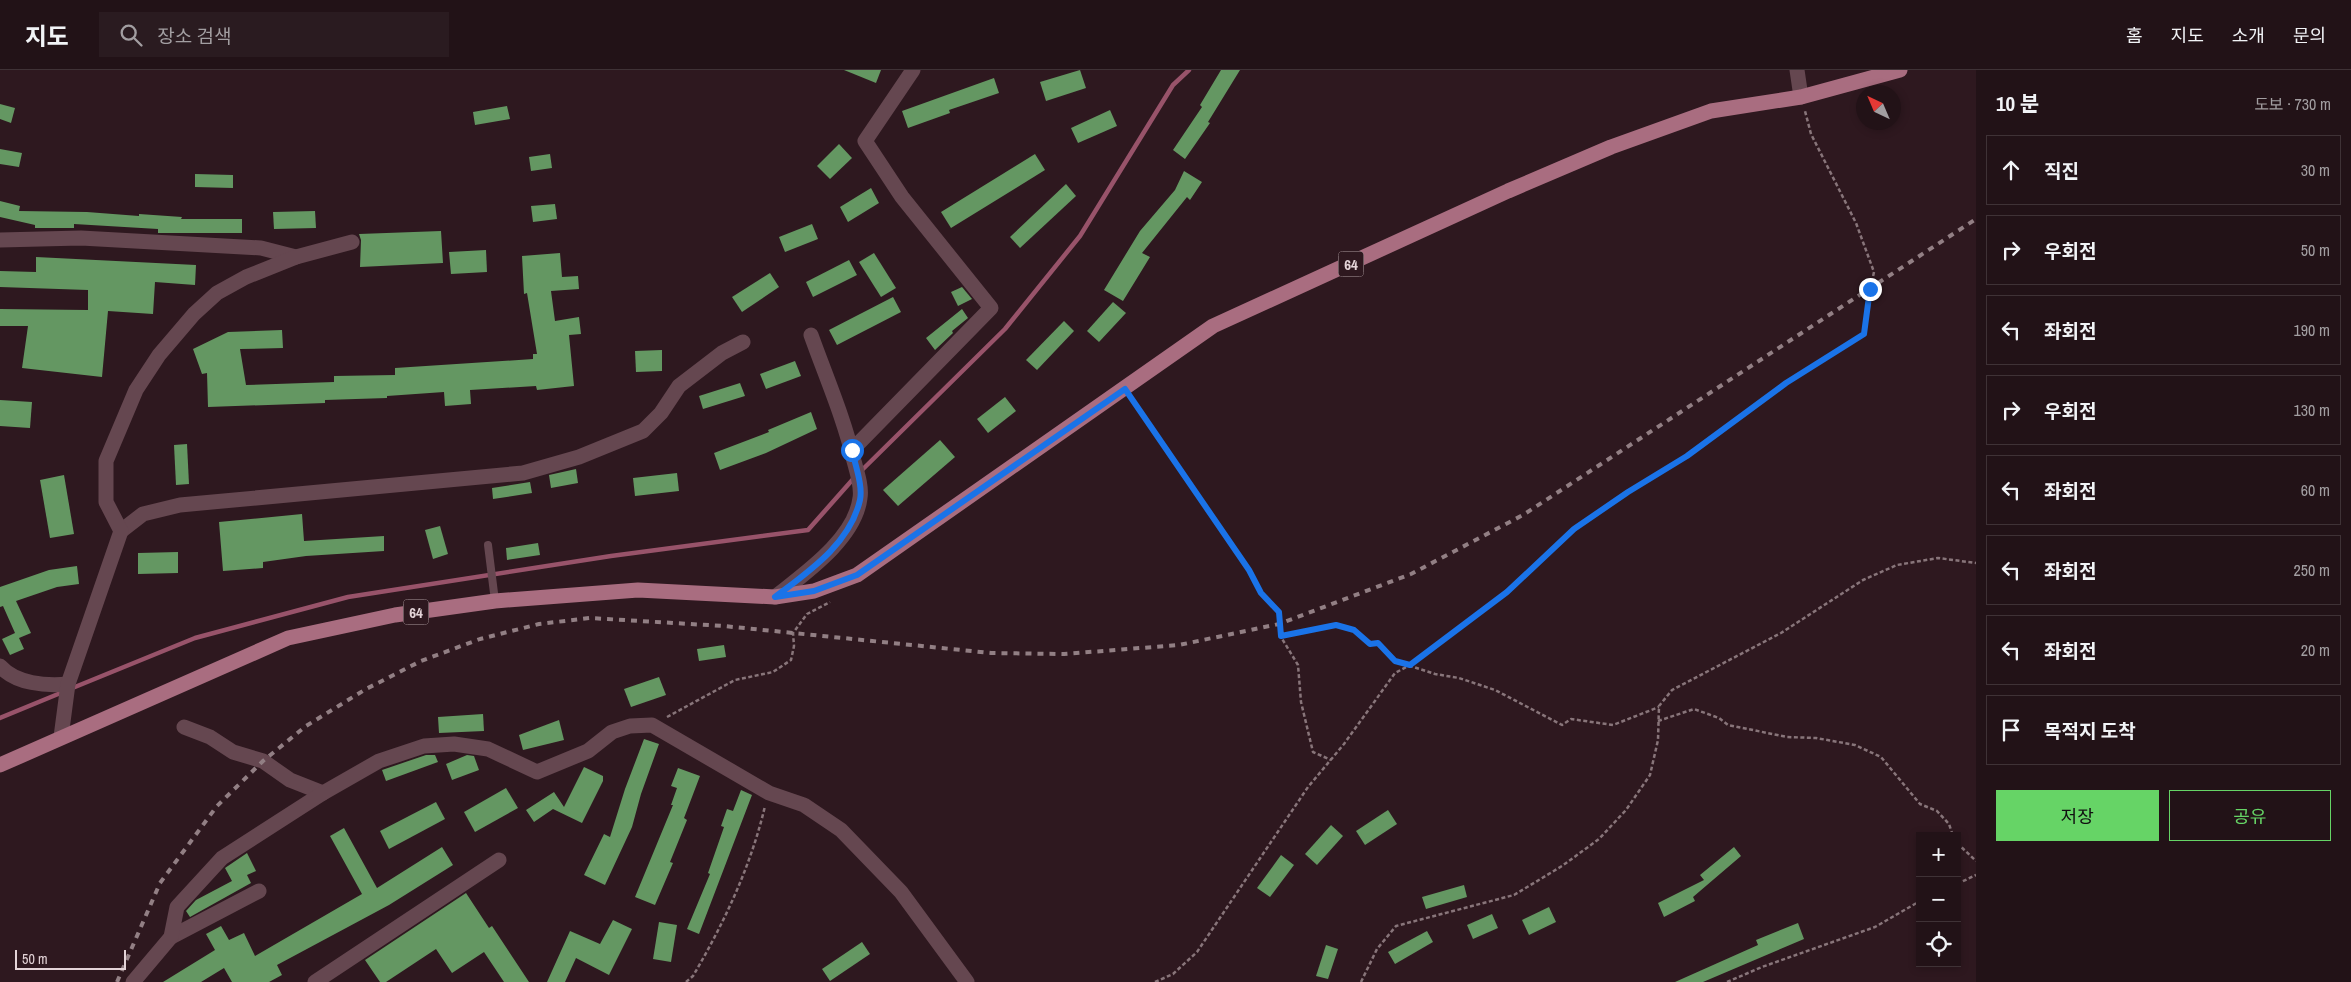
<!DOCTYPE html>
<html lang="ko">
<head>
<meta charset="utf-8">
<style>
  body { margin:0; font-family:"Archivo Narrow","Noto Sans KR",sans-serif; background:#2a1b20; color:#f1f3f6 }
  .controls { position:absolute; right:15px; bottom:15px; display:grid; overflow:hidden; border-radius:0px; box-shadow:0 2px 8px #0003 }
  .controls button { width:45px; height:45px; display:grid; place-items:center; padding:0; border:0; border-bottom:1px solid #3f3236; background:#221217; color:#f1f3f6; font:25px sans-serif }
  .compass { position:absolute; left:1856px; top:15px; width:45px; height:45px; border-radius:50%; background:#221217; box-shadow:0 2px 8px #0003; rotate:316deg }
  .scale { position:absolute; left:15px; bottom:12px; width:111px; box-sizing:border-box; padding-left:5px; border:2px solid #e4d4d8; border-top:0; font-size:14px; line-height:18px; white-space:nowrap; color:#e4d4d8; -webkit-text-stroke:4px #2e181f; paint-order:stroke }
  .stop { position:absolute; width:15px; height:15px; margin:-11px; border:4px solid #1a73e8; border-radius:50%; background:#fff }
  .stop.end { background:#1a73e8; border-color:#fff; box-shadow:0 1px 5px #0008 }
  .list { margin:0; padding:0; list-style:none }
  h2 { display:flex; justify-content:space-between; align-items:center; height:65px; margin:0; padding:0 20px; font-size:21px }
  h2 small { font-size:16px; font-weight:400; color:#a29ea1 }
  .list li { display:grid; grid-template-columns:32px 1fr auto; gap:15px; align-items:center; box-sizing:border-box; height:70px; margin:0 10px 10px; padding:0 10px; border:1px solid #3f3236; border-radius:0px }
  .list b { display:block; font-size:19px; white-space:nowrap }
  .list em { font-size:16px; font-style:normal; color:#a29ea1 }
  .actions { display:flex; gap:10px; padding:15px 20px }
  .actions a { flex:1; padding:11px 0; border:1px solid #66d466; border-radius:0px; text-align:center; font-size:18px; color:#66d466 }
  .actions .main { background:#66d466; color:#111 }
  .icon { flex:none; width:28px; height:28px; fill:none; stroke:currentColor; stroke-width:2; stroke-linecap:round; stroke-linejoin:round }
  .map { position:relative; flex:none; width:1976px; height:912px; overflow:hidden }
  header { display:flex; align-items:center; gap:30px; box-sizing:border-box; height:70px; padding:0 25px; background:#221217; border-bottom:1px solid #3f3236 }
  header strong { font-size:24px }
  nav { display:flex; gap:28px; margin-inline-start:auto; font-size:18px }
  .search { width:350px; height:45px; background:#2a1b20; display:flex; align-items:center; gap:12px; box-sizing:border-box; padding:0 18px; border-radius:0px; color:#a29ea1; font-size:19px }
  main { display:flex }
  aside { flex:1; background:#221217 }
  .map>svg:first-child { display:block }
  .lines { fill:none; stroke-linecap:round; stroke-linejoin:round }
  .stream { stroke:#98536a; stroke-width:4.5 }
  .building { fill:#649762 }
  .path { stroke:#88757a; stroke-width:2.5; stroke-dasharray:4 2.5; stroke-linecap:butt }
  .service { stroke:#654750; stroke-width:8 }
  .minor { stroke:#654750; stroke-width:15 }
  .primary { stroke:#a96d80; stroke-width:15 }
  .rail { stroke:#927f84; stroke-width:4; stroke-dasharray:6 6; stroke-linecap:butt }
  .route { stroke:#1a73e8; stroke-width:6 }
  .labels { text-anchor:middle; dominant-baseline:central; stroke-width:5; stroke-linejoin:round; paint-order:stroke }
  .shield { fill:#2e181f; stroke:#ad9ca0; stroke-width:1 }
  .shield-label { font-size:15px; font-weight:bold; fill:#e4d4d8 }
</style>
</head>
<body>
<header>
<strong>지도</strong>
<div class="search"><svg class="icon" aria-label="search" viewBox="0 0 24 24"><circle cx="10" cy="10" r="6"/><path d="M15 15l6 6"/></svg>장소 검색</div>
<nav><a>홈</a><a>지도</a><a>소개</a><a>문의</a></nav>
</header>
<main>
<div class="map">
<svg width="1976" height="912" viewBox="0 0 1976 912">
  <rect width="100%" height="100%" fill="#2e181f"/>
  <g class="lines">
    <g class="stream">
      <polyline points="861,401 1005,259 1080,166 1173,15 1189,0"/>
      <polyline points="70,619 195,568 348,527 611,486 808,460 854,408"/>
      <polyline points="0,648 63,622"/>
    </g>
  </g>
  <g class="building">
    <polygon points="844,0 881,0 876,13"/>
    <polygon points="1080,0 1086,18 1046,31 1040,12"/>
    <polygon points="1221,0 1240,0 1208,52 1210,53 1185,89 1173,80 1202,37 1200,35"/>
    <polygon points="994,8 999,23 949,40 950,43 908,58 902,41"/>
    <polygon points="0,34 15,38 11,53 0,49"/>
    <polygon points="507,36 510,49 475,55 473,42"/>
    <polygon points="1110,40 1117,56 1078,73 1071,58"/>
    <polygon points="839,74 852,88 830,109 817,96"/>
    <polygon points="0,79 22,83 19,97 0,94"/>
    <polygon points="550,84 552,98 531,101 529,87"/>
    <polygon points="1035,84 1045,100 951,158 941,142"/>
    <polygon points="1184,101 1202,112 1190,130 1187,127 1142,183 1150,187 1123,231 1104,220 1140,161 1175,120"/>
    <polygon points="195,104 233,105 233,118 195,117"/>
    <polygon points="1066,114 1076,126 1020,178 1010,167"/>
    <polygon points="871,118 879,133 848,152 840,137"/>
    <polygon points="0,131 20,136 19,141 87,142 139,146 139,144 182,147 181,149 242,149 242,163 158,163 158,159 74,154 74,158 35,158 35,155 0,147"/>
    <polygon points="555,134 557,149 533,152 531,136"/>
    <polygon points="315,141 316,158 274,159 273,142"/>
    <polygon points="812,154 818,169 785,182 779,167"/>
    <polygon points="441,161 443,193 360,197 361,170 359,164"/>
    <polygon points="486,180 487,202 451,204 449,182"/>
    <polygon points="560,183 562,207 578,206 579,219 551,221 555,251 579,247 581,264 569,265 574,316 537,320 536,316 470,320 471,334 445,336 444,322 387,326 387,328 325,330 325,333 208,337 207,303 202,304 193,279 228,262 282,260 283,278 240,279 246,315 334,312 334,306 395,305 395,298 533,289 533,284 537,284 527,223 524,224 522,186"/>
    <polygon points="874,183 896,218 881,227 859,192"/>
    <polygon points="36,187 196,195 195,215 155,212 153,244 108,241 102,307 22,298 28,256 0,256 0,239 88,240 88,220 0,217 0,201 36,202"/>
    <polygon points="849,190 857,205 813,227 806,212"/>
    <polygon points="770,203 779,217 742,242 732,227"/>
    <polygon points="962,217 972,229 958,236 951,222"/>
    <polygon points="893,227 901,242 837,275 829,260"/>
    <polygon points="1113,232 1126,243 1099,272 1087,261"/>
    <polygon points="962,239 968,248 952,261 953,263 935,280 926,268"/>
    <polygon points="1064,251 1074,261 1037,300 1026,290"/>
    <polygon points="662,280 662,301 636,302 635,281"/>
    <polygon points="795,291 801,306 766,319 760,304"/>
    <polygon points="740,313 745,326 703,339 699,326"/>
    <polygon points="1005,327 1016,341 988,363 977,349"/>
    <polygon points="0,330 32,332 30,358 0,356"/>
    <polygon points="811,342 817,359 766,383 720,400 714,383 769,362 768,360"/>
    <polygon points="940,370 955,387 898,436 883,420"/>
    <polygon points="187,374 189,414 176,415 174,375"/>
    <polygon points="576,399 578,413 551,418 549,405"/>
    <polygon points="677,403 679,421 635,426 633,408"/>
    <polygon points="64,405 74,464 50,468 40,410"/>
    <polygon points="530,412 532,423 493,429 492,418"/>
    <polygon points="302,444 304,471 384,466 384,481 306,486 263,492 263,498 223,501 219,452"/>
    <polygon points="440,456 448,484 433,489 425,460"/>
    <polygon points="538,473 540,485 507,490 506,478"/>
    <polygon points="178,482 178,503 138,504 138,483"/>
    <polygon points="77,496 79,514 57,517 16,531 31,563 19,568 24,579 10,585 2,569 15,563 3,536 0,537 0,517 49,500"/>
    <polygon points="724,575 726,587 699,591 697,579"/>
    <polygon points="659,607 666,625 631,637 624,619"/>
    <polygon points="483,644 484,661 439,663 438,647"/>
    <polygon points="559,650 564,670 523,680 519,665"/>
    <polygon points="644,669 659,674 641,724 632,757 605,815 584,805 604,764 610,767 625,719"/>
    <polygon points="426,685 435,685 438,692 386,711 382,700"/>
    <polygon points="467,685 474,686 479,700 452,710 446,694"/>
    <polygon points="584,697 603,706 603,711 582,753 553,739 534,752 526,740 554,722 564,737"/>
    <polygon points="678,698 700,706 684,748 687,750 670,792 673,793 655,835 635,827 673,735 671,735 677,718 671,716"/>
    <polygon points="506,718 518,738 475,762 464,742"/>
    <polygon points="741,720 752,725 699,864 687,859 710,804 708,803 724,757 721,756 727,739 733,741"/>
    <polygon points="436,732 445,749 389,779 380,761"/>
    <polygon points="1388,740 1397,754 1365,775 1356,761"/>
    <polygon points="1331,755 1343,766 1317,795 1305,784"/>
    <polygon points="344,758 377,818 442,777 453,795 389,835 277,895 282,905 269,912 232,912 224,898 201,912 163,912 215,880 206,864 221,856 229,870 244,863 255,886 362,824 330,766"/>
    <polygon points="1734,777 1741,786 1693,827 1695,831 1664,847 1658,833 1704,810 1700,805"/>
    <polygon points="247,783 256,801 247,805 251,813 190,847 186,841 196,830 232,811 225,798"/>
    <polygon points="1281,785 1294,795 1270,827 1257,818"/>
    <polygon points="1464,815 1467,827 1426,839 1422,827"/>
    <polygon points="466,823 489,858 492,856 529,912 504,912 484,882 452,903 436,879 386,912 380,912 365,890"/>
    <polygon points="1549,837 1556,852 1529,865 1522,850"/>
    <polygon points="1492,844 1498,858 1473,869 1467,855"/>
    <polygon points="613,850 632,859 609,905 576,888 565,912 547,912 570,861 600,874"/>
    <polygon points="659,852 677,855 671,892 653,889"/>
    <polygon points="1798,853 1804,869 1703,912 1675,912 1758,875 1756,870"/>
    <polygon points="1427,861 1433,872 1395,894 1388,882"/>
    <polygon points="862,872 870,884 830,911 822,899"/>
    <polygon points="1326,875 1338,879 1328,909 1316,906"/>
  </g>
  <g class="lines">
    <g class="path">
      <polyline points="1133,330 1249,500 1261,523 1279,542 1281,567 1298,595 1301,632 1313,682 1331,690"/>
      <polyline points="1281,567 1337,555 1354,560 1370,573 1378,573 1395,591 1435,604 1459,608 1495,620 1562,655 1571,649 1613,655 1659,637"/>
      <polyline points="667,647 735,610 773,602 791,590 794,576 793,563 807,544 830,532"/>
      <polyline points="1658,651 1694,639 1719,648 1728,655 1787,667 1816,668 1855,675 1881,687 1920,734 1937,741 1949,754 1953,766"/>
      <polyline points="1957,773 1976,791"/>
      <polyline points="1957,814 1976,805"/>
      <path d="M686,912l7,-6c31,-53 58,-110 72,-170"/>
      <polyline points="1155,912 1173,904 1197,882 1308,717 1344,674 1395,603 1410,595 1507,522 1574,459 1628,422 1687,386 1786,313 1864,264 1867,234 1874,202 1856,153 1811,64 1805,41"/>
      <polyline points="1361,912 1377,879 1396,856 1514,825 1562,796 1599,769 1626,740 1650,705 1658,670 1659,636 1672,620 1781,563 1863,510 1897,495 1938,488 1976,493"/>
      <polyline points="1727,912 1762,897 1875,857 1920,831"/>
    </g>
    <polyline class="service" points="488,475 495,531"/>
    <g class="minor">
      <polyline points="1797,0 1801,27"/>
      <polyline points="0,170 81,168 261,178 296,187"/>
      <polyline points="852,380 991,238 902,127 865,71 913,0"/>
      <polyline points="121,461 143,444 180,435 523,403 579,387 643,361 661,343 679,316 722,283 743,272"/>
      <path d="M775,527c29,-23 80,-58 85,-99 2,-11 -3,-26 -6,-37 -10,-43 -28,-84 -43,-126"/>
      <path d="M0,596c16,18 46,20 68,18"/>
      <polyline points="184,657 210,667 233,682 263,691 290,710 323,723"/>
      <polyline points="61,667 68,614 121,461 106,432 106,391 136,320 159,285 194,244 217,223 246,207 296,187 352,172"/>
      <polyline points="171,867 259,821"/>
      <polyline points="133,912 171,867 177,837 222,788 323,723 379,691 424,676 454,674 488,679 537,702 588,681 612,662 630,656 652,655 769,723 804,735 841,760 901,822 967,912"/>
      <polyline points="315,912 499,790"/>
    </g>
    <polyline class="primary" points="0,695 288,568 395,545 495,531 638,520 775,527 814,521 857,505 1213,256 1508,121 1611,77 1711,41 1801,27 1900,0"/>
    <polyline class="rail" points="117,912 160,813 217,736 263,691 306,656 366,619 421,591 480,569 539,554 590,548 724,556 991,583 1064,584 1179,575 1279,554 1411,504 1523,445 1976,149"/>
  </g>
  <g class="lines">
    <path class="route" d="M852,380c3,15 11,35 8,50 -10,44 -52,72 -85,97l39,-6 43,-16 268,-186 124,181 12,23 18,19 2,24 55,-11 18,5 16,14 8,-1 17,18 15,4 97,-73 67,-63 54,-37 59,-36 99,-73 78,-49 6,-45"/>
  </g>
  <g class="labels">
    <g class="shield">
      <rect x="1338.5" y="181.5" width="25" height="25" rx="4"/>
      <rect x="403.5" y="529.5" width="25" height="25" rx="4"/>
    </g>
    <g class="shield-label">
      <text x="1351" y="194">64</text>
      <text x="416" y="542">64</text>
    </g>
  </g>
</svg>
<div class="controls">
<button>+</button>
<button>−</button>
<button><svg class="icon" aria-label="locate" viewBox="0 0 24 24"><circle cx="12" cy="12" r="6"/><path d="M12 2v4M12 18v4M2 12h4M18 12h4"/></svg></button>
</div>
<svg class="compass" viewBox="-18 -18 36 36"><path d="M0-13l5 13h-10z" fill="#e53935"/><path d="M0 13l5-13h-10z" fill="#a29ea1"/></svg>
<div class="scale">50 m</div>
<div class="stop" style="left:852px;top:380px"></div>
<div class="stop end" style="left:1870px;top:219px"></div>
</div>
<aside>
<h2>10 분<small>도보 · 730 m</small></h2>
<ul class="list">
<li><svg class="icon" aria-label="ahead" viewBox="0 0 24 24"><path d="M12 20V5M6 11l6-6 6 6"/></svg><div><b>직진</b></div><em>30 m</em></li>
<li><svg class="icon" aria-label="right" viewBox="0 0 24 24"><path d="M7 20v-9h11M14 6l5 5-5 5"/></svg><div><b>우회전</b></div><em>50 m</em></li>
<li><svg class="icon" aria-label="left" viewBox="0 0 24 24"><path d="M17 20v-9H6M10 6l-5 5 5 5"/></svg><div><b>좌회전</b></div><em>190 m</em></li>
<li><svg class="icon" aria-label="right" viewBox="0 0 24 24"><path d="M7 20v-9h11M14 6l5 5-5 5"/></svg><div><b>우회전</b></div><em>130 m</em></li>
<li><svg class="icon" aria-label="left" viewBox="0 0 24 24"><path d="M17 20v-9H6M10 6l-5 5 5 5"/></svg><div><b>좌회전</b></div><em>60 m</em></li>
<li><svg class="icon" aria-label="left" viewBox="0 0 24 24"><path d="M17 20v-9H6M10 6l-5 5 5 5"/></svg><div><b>좌회전</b></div><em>250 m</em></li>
<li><svg class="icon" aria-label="left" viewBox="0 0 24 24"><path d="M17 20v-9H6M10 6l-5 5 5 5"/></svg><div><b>좌회전</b></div><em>20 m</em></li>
<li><svg class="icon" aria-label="arrive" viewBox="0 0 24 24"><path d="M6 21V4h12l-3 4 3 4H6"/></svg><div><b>목적지 도착</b></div></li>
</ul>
<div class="actions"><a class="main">저장</a><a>공유</a></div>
</aside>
</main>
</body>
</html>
